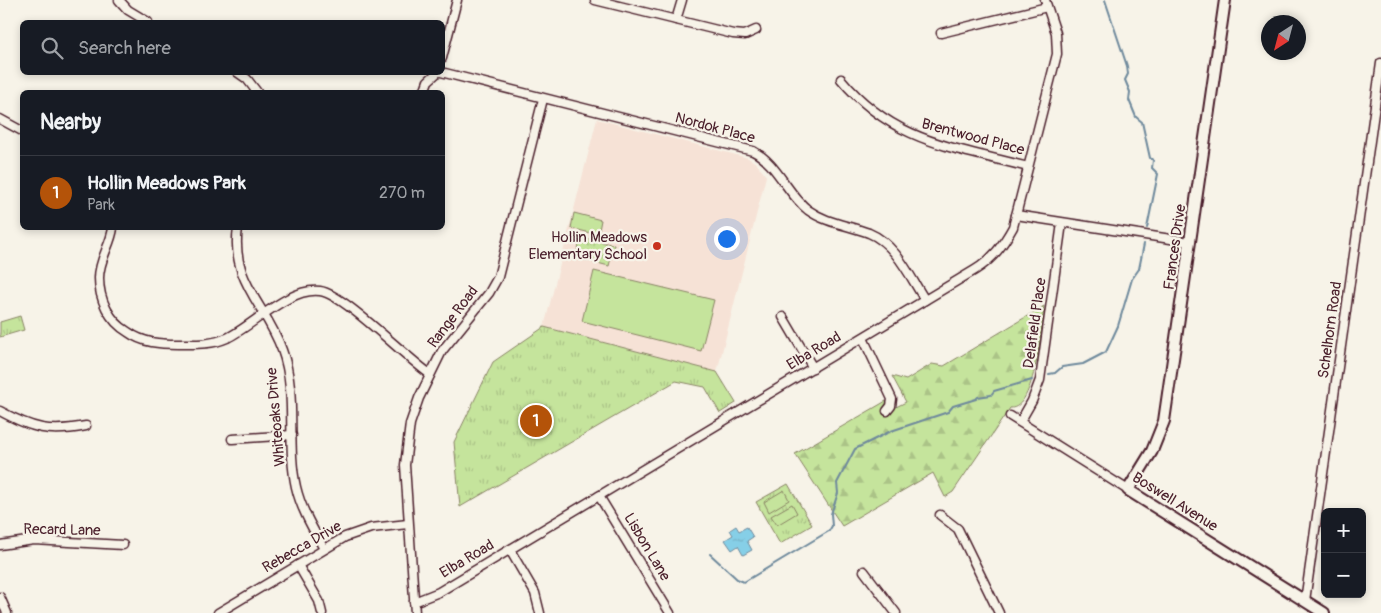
<!DOCTYPE html>
<html lang="en">
<head>
<meta charset="utf-8">
<style>
  body { margin:0; font-family:Pangolin,sans-serif; background:#20242c; color:#f1f3f6 }
  .controls { position:absolute; right:15px; bottom:15px; display:grid; overflow:hidden; border-radius:8px; box-shadow:0 2px 8px #0003 }
  .controls button { width:45px; height:45px; display:grid; place-items:center; padding:0; border:0; border-bottom:1px solid #363941; background:#171b24; color:#f1f3f6; font:25px sans-serif }
  .compass { position:absolute; left:1261px; top:15px; width:45px; height:45px; border-radius:50%; background:#171b24; box-shadow:0 2px 8px #0003; rotate:216deg }
  .you { position:absolute; left:726px; top:238px; width:18px; height:18px; margin:-12px; border:4px solid #fff; border-radius:50%; background:#1a73e8; box-shadow:0 0 0 8px #1a73e833 }
  .badge { display:grid; place-items:center; width:32px; height:32px; border-radius:50%; background:#b45309; color:#fff; font-size:16px; font-weight:700 }
  .pin { position:absolute; translate:-50% -50%; border:2px solid #fff; box-shadow:0 1px 5px #0006 }
  .list { margin:0; padding:0; list-style:none }
  h2 { display:flex; justify-content:space-between; align-items:center; height:65px; margin:0; padding:0 20px; font-size:21px }
  h2 small { font-size:16px; font-weight:400; color:#9ea1a6 }
  .list li { display:grid; grid-template-columns:32px 1fr auto; gap:15px; align-items:center; box-sizing:border-box; height:75px; padding:0 20px; border-top:1px solid #363941 }
  .list b { display:block; font-size:19px; white-space:nowrap }
  .list p { margin:0; font-size:16px; white-space:nowrap; color:#9ea1a6 }
  .list em { font-size:16px; font-style:normal; color:#9ea1a6 }
  .icon { flex:none; width:28px; height:28px; fill:none; stroke:currentColor; stroke-width:2; stroke-linecap:round; stroke-linejoin:round }
  .map { position:relative; flex:none; width:1381px; height:613px; overflow:hidden }
  .search { position:absolute; background:#171b24; box-shadow:0 2px 8px #0003; left:20px; top:20px; width:425px; height:55px; display:flex; align-items:center; gap:12px; box-sizing:border-box; padding:0 18px; border-radius:8px; color:#9ea1a6; font-size:19px }
  .panel { position:absolute; background:#171b24; box-shadow:0 2px 8px #0003; left:20px; top:90px; width:425px; height:140px; border-radius:8px }
  .map>svg:first-child { display:block }
  .built { fill:#f6e2d6 }
  .forest { fill:url(#forest-firs); stroke:#888264 }
  .park { fill:url(#park-tufts); stroke:#888264 }
  .garden { fill:#c5e49c; stroke:#888264 }
  .water { fill:url(#water-ripples); stroke:#6e899c }
  .lines { fill:none; stroke-linecap:round; stroke-linejoin:round }
  .stream { stroke:#6e899c; stroke-width:2 }
  .minor-casing { stroke:#4a1f2b; stroke-width:11 }
  .tertiary-casing { stroke:#4a1f2b; stroke-width:14 }
  .minor { stroke:#f7f3e8; stroke-width:8 }
  .tertiary { stroke:#f7f3e8; stroke-width:10 }
  .poi-dot { fill:#c8321e; stroke:#f7f3e8; stroke-width:2 }
  .labels { text-anchor:middle; dominant-baseline:central; stroke-width:4.5; stroke-linejoin:round; paint-order:stroke }
  .street-label { font-size:15px; fill:#4a1f2b; stroke:#f7f3e8 }
  .poi-label { font-size:15px; fill:#4a1f2b; stroke:#f7f3e8; text-anchor:end }
</style>
</head>
<body>
<div class="map">
<svg width="1381" height="613" viewBox="0 0 1381 613">
  <defs>
    <pattern id="forest-firs" width="22" height="20" patternUnits="userSpaceOnUse" patternTransform="scale(1.25)"><rect width="22" height="20" fill="#c5e49c"/><path d="M5 1l3.5 6h-7zM16 11l3.5 6h-7z" fill="#abc387"/></pattern>
    <pattern id="park-tufts" width="24" height="20" patternUnits="userSpaceOnUse" patternTransform="scale(1.25)"><rect width="24" height="20" fill="#c5e49c"/><path d="M3 7l-1-3M5 7V3M7 7l1-3M15 17l-1-3M17 17v-4M19 17l1-3" fill="none" stroke="#abc387"/></pattern>
    <pattern id="water-ripples" width="26" height="14" patternUnits="userSpaceOnUse" patternTransform="scale(1.25)"><rect width="26" height="14" fill="#86cfe7"/><path d="M2 4q2-2 4 0t4 0M15 11q2-2 4 0t4 0" fill="none" stroke="#75b1c6"/></pattern>
  </defs>
  <rect width="100%" height="100%" fill="#f7f3e8"/>
  <filter id="ink" filterUnits="userSpaceOnUse"><feTurbulence type="fractalNoise" baseFrequency=".02" numOctaves="2"/><feDisplacementMap in="SourceGraphic" scale="10" xChannelSelector="R" yChannelSelector="G"/><feConvolveMatrix kernelMatrix="1 2 1 2 8 2 1 2 1" color-interpolation-filters="sRGB"/></filter>
  <g filter="url(#ink)">
    <polygon class="built" points="597,119 748,158 756,163 766,176 717,372 544,327"/>
    <path class="forest" d="M1044,306c-2,19 -9,104 -34,102l-57,84 -8,5 -12,-24 -91,53 -47,-72 91,-53 4,9 16,-8 -14,-26 14,4 26,-16 12,2z"/>
    <g class="park">
      <polygon points="581,237 614,245 609,266 578,258 576,256"/>
      <polygon points="20,316 24,330 0,337 0,322"/>
      <polygon points="544,327 717,372 736,403 720,413 705,387 676,381 460,507 454,442 493,362"/>
      <polygon points="788,484 812,525 780,544 756,502"/>
    </g>
    <g class="garden">
      <polygon points="574,213 601,220 598,235 571,228"/>
      <polygon points="594,271 714,300 701,351 582,321"/>
      <polygon points="784,490 789,500 769,512 764,502"/>
      <polygon points="792,504 797,513 777,525 771,516"/>
    </g>
    <polygon class="water" points="736,526 739,531 747,527 753,537 747,541 752,550 743,555 738,546 732,550 725,540 733,535 730,530"/>
    <g class="lines">
      <g class="stream">
        <polyline points="1105,0 1127,66 1128,74 1125,80 1130,92 1129,100 1136,117 1142,122 1150,158 1153,160 1152,168 1158,174 1147,228"/>
        <polyline points="1049,374 1055,373 1062,367 1083,364 1106,352 1118,326 1132,279 1139,269 1144,244"/>
        <polyline points="710,554 737,579 744,582 829,531 832,526 831,514 838,493 837,483 855,449 891,431 948,412 953,406 976,399 978,397 991,395 994,391 1032,380"/>
      </g>
      <g class="minor-casing">
        <g id="minor">
          <polyline points="119,0 128,10 148,22"/>
          <polyline points="595,0 733,34 745,35 756,30"/>
          <polyline points="676,20 682,0"/>
          <polyline points="941,33 1047,7"/>
          <polyline points="442,58 457,0"/>
          <polyline points="237,72 247,79 257,92"/>
          <path d="M441,72l312,79c24,12 34,43 55,59 18,13 40,15 61,23 27,11 41,44 56,67"/>
          <path d="M841,79c53,64 113,68 187,88"/>
          <polyline points="424,92 428,81 438,72"/>
          <polyline points="0,119 22,131"/>
          <polyline points="1016,215 1190,242"/>
          <path d="M113,228c-2,17 -14,31 -14,50 0,21 10,43 29,54 15,11 32,12 50,12 17,0 33,1 49,-6 27,-13 62,-51 93,-47 24,3 85,66 110,83"/>
          <path d="M238,228c-8,53 28,77 44,122 16,43 4,93 14,137 5,22 17,42 28,62"/>
          <polyline points="783,317 813,368"/>
          <polyline points="863,338 892,399 891,406 887,411"/>
          <path d="M0,411c33,18 49,22 86,15"/>
          <polyline points="1010,416 1128,490"/>
          <polyline points="1020,422 1032,401 1040,380 1062,223"/>
          <polyline points="232,439 292,435"/>
          <polyline points="599,496 670,613"/>
          <polyline points="940,515 958,529 999,613"/>
          <polyline points="0,545 34,540 123,545"/>
          <polyline points="510,550 535,593 540,613"/>
          <polyline points="298,565 319,601 322,613"/>
          <polyline points="864,571 896,613"/>
          <polyline points="0,597 7,613"/>
          <polyline points="1305,601 1381,63"/>
          <path d="M414,602l25,-10 536,-322c18,-11 28,-25 38,-43l44,-173 -1,-21 -11,-33"/>
          <polyline points="218,613 345,537 371,528 408,524"/>
          <polyline points="415,613 405,465 410,424 419,398 442,351 489,293 498,277 543,99"/>
        </g>
      </g>
      <g class="tertiary-casing">
        <polyline id="tertiary" points="1225,0 1164,421 1152,451 1128,490 1324,613"/>
      </g>
      <use href="#minor" class="minor"/>
      <use href="#tertiary" class="tertiary"/>
    </g>
  </g>
  <circle class="poi-dot" cx="657" cy="246" r="5"/>
  <g class="labels">
    <g class="street-label">
      <text transform="translate(715 128) rotate(15)">Nordok Place</text>
      <text transform="translate(973 137) rotate(15)">Brentwood Place</text>
      <text transform="translate(1175 247) rotate(-82)">Frances Drive</text>
      <text transform="translate(453 317) rotate(-53)">Range Road</text>
      <text transform="translate(1035 323) rotate(-82)">Delafield Place</text>
      <text transform="translate(1330 330) rotate(-82)">Schelhorn Road</text>
      <text transform="translate(814 351) rotate(-31)">Elba Road</text>
      <text transform="translate(276 417) rotate(-95)">Whiteoaks Drive</text>
      <text transform="translate(1175 502) rotate(32)">Boswell Avenue</text>
      <text transform="translate(62 530) rotate(1)">Recard Lane</text>
      <text transform="translate(302 547) rotate(-30)">Rebecca Drive</text>
      <text transform="translate(647 547) rotate(59)">Lisbon Lane</text>
      <text transform="translate(467 559) rotate(-31)">Elba Road</text>
    </g>
    <g class="poi-label">
      <text x="647" y="237">Hollin Meadows<tspan x="647" dy="17">Elementary School</tspan></text>
    </g>
  </g>
</svg>
<div class="controls">
<button>+</button>
<button>−</button>
</div>
<svg class="compass" viewBox="-18 -18 36 36"><path d="M0-13l5 13h-10z" fill="#e53935"/><path d="M0 13l5-13h-10z" fill="#9ea1a6"/></svg>
<div class="you"></div>
<div class="pin badge" style="left:536px;top:421px">1</div>
<div class="search"><svg class="icon" aria-label="search" viewBox="0 0 24 24"><circle cx="10" cy="10" r="6"/><path d="M15 15l6 6"/></svg>Search here</div>
<section class="panel">
<h2>Nearby<small></small></h2>
<ul class="list">
<li><span class="badge">1</span><div><b>Hollin Meadows Park</b><p>Park</p></div><em>270 m</em></li>
</ul>
</section>
</div>
</body>
</html>
